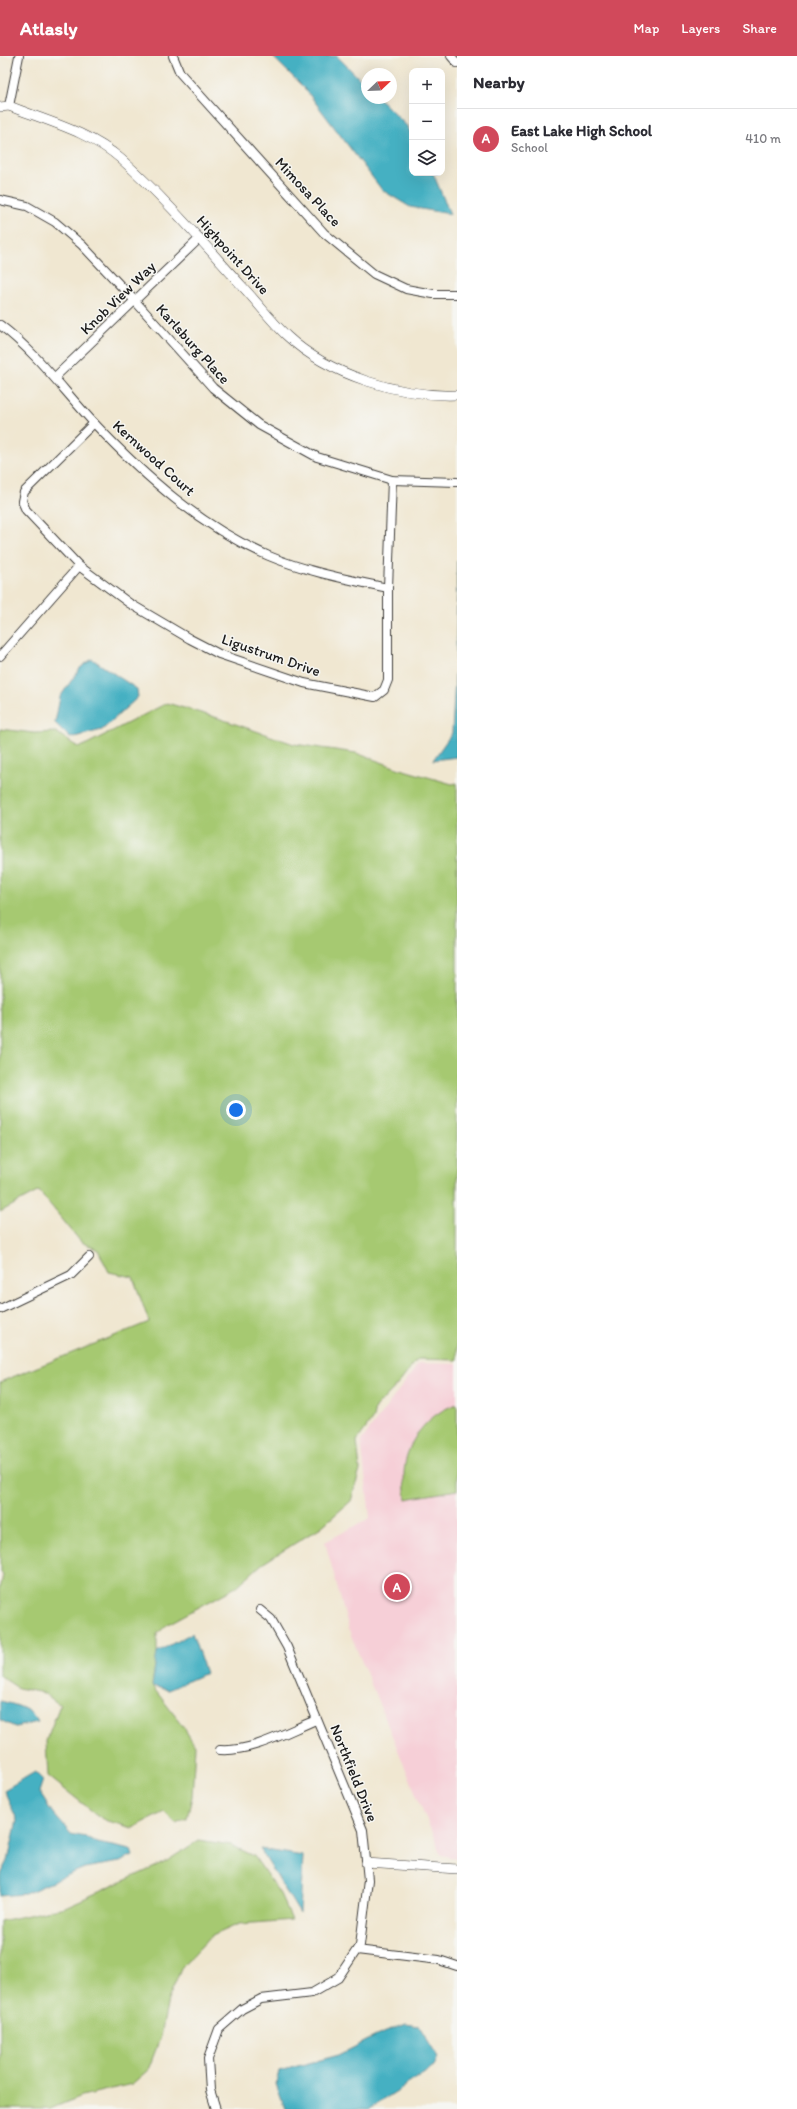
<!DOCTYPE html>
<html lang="en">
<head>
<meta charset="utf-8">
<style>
  body { margin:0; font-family:Itim,sans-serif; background:#f2f2f3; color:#2b2b33 }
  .controls { position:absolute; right:12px; top:12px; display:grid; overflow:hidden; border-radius:8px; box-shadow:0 4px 16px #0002 }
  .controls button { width:36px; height:36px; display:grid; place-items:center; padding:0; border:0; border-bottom:1px solid #e1e1e2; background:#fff; color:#2b2b33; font:20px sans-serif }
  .compass { position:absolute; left:361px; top:12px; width:36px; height:36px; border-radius:50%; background:#fff; box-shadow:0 4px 16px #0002; rotate:67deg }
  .you { position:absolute; left:236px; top:1054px; width:14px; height:14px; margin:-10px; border:3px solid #fff; border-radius:50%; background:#1a73e8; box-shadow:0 0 0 6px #1a73e833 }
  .badge { display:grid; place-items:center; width:26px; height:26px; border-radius:50%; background:#d1495b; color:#fff; font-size:13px; font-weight:700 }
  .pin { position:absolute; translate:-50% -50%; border:2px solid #fff; box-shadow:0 1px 4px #0006 }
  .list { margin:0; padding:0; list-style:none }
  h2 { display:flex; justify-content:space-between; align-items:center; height:52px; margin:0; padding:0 16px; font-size:17px }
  h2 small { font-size:13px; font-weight:400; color:#7c7c81 }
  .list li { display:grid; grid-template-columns:26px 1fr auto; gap:12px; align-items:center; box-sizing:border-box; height:60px; padding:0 16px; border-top:1px solid #e1e1e2 }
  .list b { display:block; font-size:15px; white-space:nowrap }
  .list p { margin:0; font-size:13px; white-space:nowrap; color:#7c7c81 }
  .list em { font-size:13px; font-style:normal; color:#7c7c81 }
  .icon { flex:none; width:22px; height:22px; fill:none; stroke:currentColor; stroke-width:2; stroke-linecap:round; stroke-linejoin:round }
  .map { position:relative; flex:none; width:457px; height:2053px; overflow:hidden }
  header { display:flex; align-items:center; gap:24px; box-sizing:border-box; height:56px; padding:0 20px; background:#d1495b; color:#fff }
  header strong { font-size:19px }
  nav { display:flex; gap:22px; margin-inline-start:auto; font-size:14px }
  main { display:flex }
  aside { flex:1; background:#fff }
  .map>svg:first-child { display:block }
  .built { fill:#f6cfd7 }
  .green { fill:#a6c971; stroke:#617246 }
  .water { fill:#44b0c2; stroke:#30666f }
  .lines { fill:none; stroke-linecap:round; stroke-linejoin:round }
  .minor-casing { stroke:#3c3a37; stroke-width:10 }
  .tertiary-casing { stroke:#3c3a37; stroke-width:10 }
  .minor { stroke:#fff; stroke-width:8 }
  .tertiary { stroke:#fff; stroke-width:9 }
  .labels { text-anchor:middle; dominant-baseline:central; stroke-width:3; stroke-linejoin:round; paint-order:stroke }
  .street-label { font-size:15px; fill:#1c1c1c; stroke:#f6f6f2 }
</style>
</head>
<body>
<header>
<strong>Atlasly</strong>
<nav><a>Map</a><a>Layers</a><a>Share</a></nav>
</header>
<main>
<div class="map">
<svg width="457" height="2053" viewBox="0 0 457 2053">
  <rect width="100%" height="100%" fill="#f6f6f2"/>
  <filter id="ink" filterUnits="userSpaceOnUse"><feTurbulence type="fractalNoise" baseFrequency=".025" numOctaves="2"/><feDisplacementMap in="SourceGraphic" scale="8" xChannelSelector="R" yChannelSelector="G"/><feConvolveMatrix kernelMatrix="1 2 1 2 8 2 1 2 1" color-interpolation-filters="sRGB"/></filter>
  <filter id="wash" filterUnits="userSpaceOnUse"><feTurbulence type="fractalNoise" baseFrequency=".012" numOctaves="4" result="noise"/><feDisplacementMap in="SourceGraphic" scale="16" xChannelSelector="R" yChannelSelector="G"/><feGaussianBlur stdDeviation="0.9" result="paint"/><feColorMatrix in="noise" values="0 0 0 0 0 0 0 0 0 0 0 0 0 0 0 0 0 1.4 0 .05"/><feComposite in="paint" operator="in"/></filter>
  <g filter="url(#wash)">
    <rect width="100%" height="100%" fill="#f0e7d1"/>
    <polygon class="built" points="419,1307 457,1308 457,1802 441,1799 350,1577 325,1486 370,1462 361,1385"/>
    <g class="green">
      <polygon points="167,647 218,662 294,688 356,697 400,713 452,728 457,727 457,1304 419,1303 416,1305 400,1326 375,1352 373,1362 357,1385 360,1414 351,1445 321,1471 262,1508 236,1531 168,1568 157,1578 157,1599 152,1630 183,1670 195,1690 192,1741 187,1762 176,1767 164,1756 133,1772 107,1765 97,1759 48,1720 46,1685 60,1649 44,1637 18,1632 0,1620 0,1534 3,1519 0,1516 0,1326 149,1266 133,1221 109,1216 98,1194 81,1186 39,1135 0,1156 0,673 34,677 56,676 79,692"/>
      <path d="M457,1348v86l-51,9c-1,-9 -2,-17 -2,-25 1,-32 23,-60 53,-70z"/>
      <polygon points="199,1784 231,1789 254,1800 280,1838 292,1864 239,1868 210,1881 181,1912 168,1944 161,1980 148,2014 132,2028 82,2040 50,2053 0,2053 0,1865 65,1851 164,1807"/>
    </g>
    <g class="water">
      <polygon points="272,0 337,0 367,30 367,42 379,42 407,70 412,79 412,117 433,117 450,158 410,151 382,134 305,33"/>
      <polygon points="457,505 457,701 433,704 452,677 456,602"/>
      <polygon points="92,603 137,633 138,641 102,674 70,682 55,667 60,641 80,612"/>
      <polygon points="192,1577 206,1617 168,1634 152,1630 157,1596"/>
      <path d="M0,1645c13,3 32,7 38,21l-23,5 -15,-7z"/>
      <polygon points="35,1716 43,1724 39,1736 52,1756 71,1778 86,1781 98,1787 131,1794 133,1800 120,1806 84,1812 25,1838 0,1840 0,1820 8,1805 17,1764 4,1734"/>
      <polygon points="260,1793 303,1800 300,1858"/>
      <polygon points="406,1968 419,1970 438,2001 434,2011 369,2053 285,2053 276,2028 279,2015 339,1999 376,1980"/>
    </g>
  </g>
  <g filter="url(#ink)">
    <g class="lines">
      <g class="minor-casing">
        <g id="minor">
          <polyline points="173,0 180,17 324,177 374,218 406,233 433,238 457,238"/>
          <polyline points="451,0 457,7"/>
          <polyline points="9,50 19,0"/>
          <polyline points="0,144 27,150 55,166 82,189 135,245 213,332 259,369 317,401 392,424 457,426"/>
          <path d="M0,269c37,28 63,65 94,98 50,53 107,104 175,133 35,15 82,24 119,32"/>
          <polyline points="55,321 200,182"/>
          <polyline points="94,367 24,436 22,445 26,454 79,510 129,547 190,583 219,598 304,627 375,641 384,634 388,624 388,532 392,424"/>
          <polyline points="0,600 79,510"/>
          <polyline points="0,1253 71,1219 89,1201"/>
          <path d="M220,1694c33,2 66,-18 96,-30"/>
          <polyline points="357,1894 439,1904 457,1910"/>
          <polyline points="216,2053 210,2034 208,2003 219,1973 242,1953 261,1943 312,1937 338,1922 360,1889 368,1824 363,1774 287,1591 271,1563 260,1554"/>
        </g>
      </g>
      <g class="tertiary-casing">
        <g id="tertiary">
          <path d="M0,51l9,-1c38,15 81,26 112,53 44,39 82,84 121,127 15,16 29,35 45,50 42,39 113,61 170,59"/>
          <polyline points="366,1807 457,1813"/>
        </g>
      </g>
      <use href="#minor" class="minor"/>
      <use href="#tertiary" class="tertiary"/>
    </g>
  </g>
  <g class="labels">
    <g class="street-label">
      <text transform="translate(308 136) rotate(47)">Mimosa Place</text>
      <text transform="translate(233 199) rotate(48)">Highpoint Drive</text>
      <text transform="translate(118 242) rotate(-44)">Knob View Way</text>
      <text transform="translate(193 288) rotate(48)">Karlsburg Place</text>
      <text transform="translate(154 402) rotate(42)">Kernwood Court</text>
      <text transform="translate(271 599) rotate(19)">Ligustrum Drive</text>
      <text transform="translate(354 1717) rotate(68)">Northfield Drive</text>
    </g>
  </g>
</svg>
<div class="controls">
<button>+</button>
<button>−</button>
<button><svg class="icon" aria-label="layers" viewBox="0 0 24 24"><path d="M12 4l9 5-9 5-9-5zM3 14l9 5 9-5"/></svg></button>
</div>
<svg class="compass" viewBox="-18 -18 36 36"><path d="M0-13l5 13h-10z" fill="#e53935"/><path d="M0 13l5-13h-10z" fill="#7c7c81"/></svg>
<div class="you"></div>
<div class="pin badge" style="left:397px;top:1531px">A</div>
</div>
<aside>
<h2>Nearby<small></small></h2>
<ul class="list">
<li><span class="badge">A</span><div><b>East Lake High School</b><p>School</p></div><em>410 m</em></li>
</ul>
</aside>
</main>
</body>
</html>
